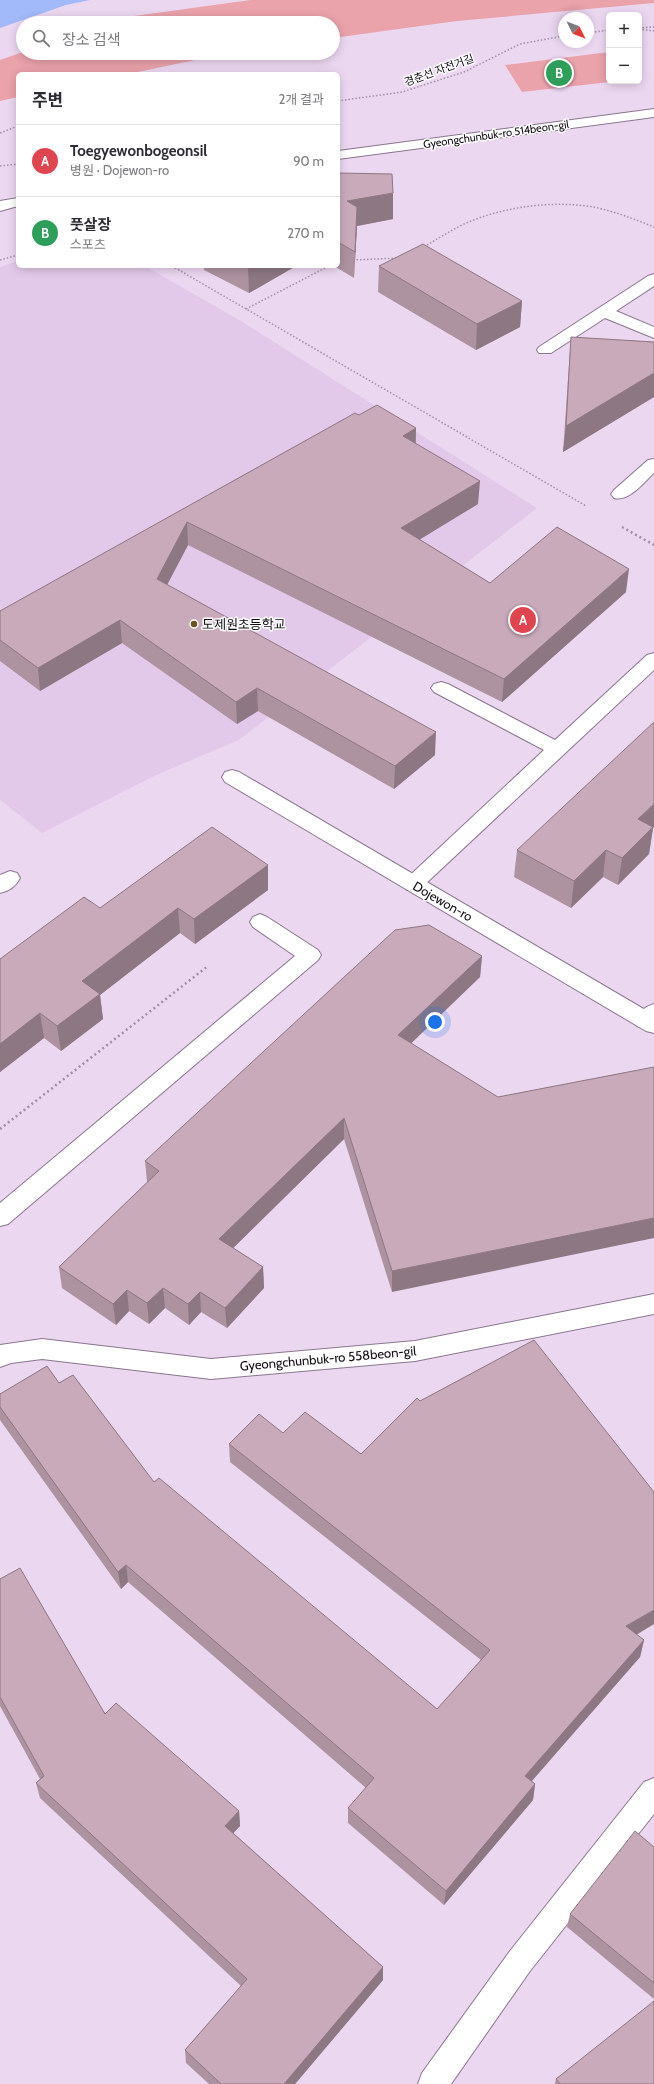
<!DOCTYPE html>
<html lang="ko">
<head>
<meta charset="utf-8">
<style>
  body { margin:0; font-family:Cabin,"Noto Sans KR",sans-serif; background:#f7f7f7; color:#2b2b33 }
  .controls { position:absolute; right:12px; top:12px; display:grid; overflow:hidden; border-radius:6px; box-shadow:0 2px 10px #0003 }
  .controls button { width:36px; height:36px; display:grid; place-items:center; padding:0; border:0; border-bottom:1px solid #e1e1e2; background:#fff; color:#2b2b33; font:20px sans-serif }
  .compass { position:absolute; left:558px; top:12px; width:36px; height:36px; border-radius:50%; background:#fff; box-shadow:0 2px 10px #0003; rotate:132deg }
  .you { position:absolute; left:435px; top:1022px; width:14px; height:14px; margin:-10px; border:3px solid #fff; border-radius:50%; background:#1a73e8; box-shadow:0 0 0 6px #1a73e833 }
  .badge { display:grid; place-items:center; width:26px; height:26px; border-radius:50%; background:#2563eb; color:#fff; font-size:13px; font-weight:700 }
  .pin { position:absolute; translate:-50% -50%; border:2px solid #fff; box-shadow:0 1px 4px #0006 }
  .list { margin:0; padding:0; list-style:none }
  h2 { display:flex; justify-content:space-between; align-items:center; height:52px; margin:0; padding:0 16px; font-size:17px }
  h2 small { font-size:13px; font-weight:400; color:#7c7c81 }
  .list li { display:grid; grid-template-columns:26px 1fr auto; gap:12px; align-items:center; box-sizing:border-box; height:72px; padding:0 16px; border-top:1px solid #e1e1e2 }
  .list b { display:block; font-size:15px; white-space:nowrap }
  .list p { margin:0; font-size:13px; white-space:nowrap; color:#7c7c81 }
  .list em { font-size:13px; font-style:normal; color:#7c7c81 }
  .icon { flex:none; width:22px; height:22px; fill:none; stroke:currentColor; stroke-width:2; stroke-linecap:round; stroke-linejoin:round }
  .map { position:relative; flex:none; width:654px; height:2084px; overflow:hidden }
  .search { position:absolute; background:#fff; box-shadow:0 2px 10px #0003; left:16px; top:16px; width:324px; height:44px; display:flex; align-items:center; gap:10px; box-sizing:border-box; padding:0 14px; border-radius:22px; color:#7c7c81; font-size:15px }
  .panel { position:absolute; background:#fff; box-shadow:0 2px 10px #0003; left:16px; top:72px; width:324px; height:196px; border-radius:6px }
  .map>svg:first-child { display:block }
  .built { fill:#e3c9e9 }
  .green { fill:#eaa2ab }
  .water { fill:#a2baf9 }
  .lines { fill:none; stroke-linecap:round; stroke-linejoin:round }
  .service-casing { stroke:#89768d; stroke-width:2 }
  .minor-casing { stroke:#89768d; stroke-width:2 }
  .path-far1 { stroke:#a090a4; stroke-width:1.5; stroke-dasharray:1.5 2; stroke-linecap:butt }
  .path { stroke:#a090a4; stroke-width:2.5; stroke-dasharray:2 3; stroke-linecap:butt }
  .service { fill:#fff; fill-rule:evenodd }
  .minor { fill:#fff; fill-rule:evenodd }
  .wall { fill:#ad92a0 }
  .shaded-wall { fill:#8d7782 }
  .building { fill:#c9aaba; stroke:#8d7782 }
  .poi-dot { fill:#685523; stroke:#fff; stroke-width:1.5 }
  .labels { text-anchor:middle; dominant-baseline:central; stroke-width:3; stroke-linejoin:round; paint-order:stroke }
  .far-street-label { font-size:11px; fill:#100912; stroke:#fff }
  .poi-label { font-size:13px; fill:#100912; stroke:#fff; text-anchor:start }
  .street-label { font-size:13px; fill:#100912; stroke:#fff }
</style>
</head>
<body>
<div class="map">
<svg width="654" height="2084" viewBox="0 0 654 2084">
  <rect width="100%" height="100%" fill="#ecd7f1"/>
  <polygon class="built" points="18,261 18,266 145,266 241,321 537,508 239,740 156,775 42,833 0,800 0,267"/>
  <g class="green">
    <polygon points="251,0 654,0 654,3 457,21 333,38 333,23 112,23 134,16"/>
    <polygon points="23,52 23,53 229,53 128,74 18,74 18,97 0,101 0,60"/>
    <polygon points="609,52 609,81 618,81 522,92 505,65"/>
  </g>
  <polygon class="water" points="0,0 90,0 66,5 0,28"/>
  <g class="lines">
    <g class="service-casing">
      <g id="service">
        <polygon points="654,274 654,286 616,311 654,327 654,338 605,318 551,353 539,353 537,350 539,347 648,276"/>
        <path d="M654,459v14c-11,10 -25,29 -40,25l-3,-4 3,-4 34,-30z"/>
        <polygon points="654,653 654,670 420,889 413,891 406,889 403,884 406,879 544,750 434,692 431,688 434,684 441,682 448,684 555,740 647,655"/>
        <path d="M10,871l7,2 3,5c-4,8 -11,13 -20,15v-18z"/>
        <polygon points="260,914 267,917 318,950 321,955 318,960 8,1224 0,1226 0,1203 295,956 253,927 250,922 253,917"/>
        <path d="M654,1004v21l-9,3 -8,-2 -3,-6c5,-9 11,-13 20,-16z"/>
        <polygon points="654,1778 654,1814 530,1971 451,2084 418,2084 422,2073 510,1951 644,1782"/>
      </g>
    </g>
    <g class="minor-casing">
      <g id="minor">
        <polygon points="654,109 654,117 338,159 338,151"/>
        <polygon points="18,198 18,206 0,211 0,201"/>
        <polygon points="232,770 239,772 654,1015 654,1033 646,1031 225,782 222,777 225,772"/>
        <polygon points="654,1294 654,1314 415,1361 211,1379 42,1359 11,1363 0,1367 0,1345 42,1339 211,1359 415,1341"/>
      </g>
    </g>
    <g class="path-far1">
      <polyline points="639,28 654,27"/>
      <polyline points="639,29 654,31"/>
      <polyline points="588,33 609,30"/>
      <polyline points="338,101 402,92 464,72 520,44 564,36"/>
      <polyline points="0,133 18,126"/>
      <polyline points="0,166 18,164"/>
      <path d="M424,247c13,-8 26,-16 40,-23 38,-17 88,-24 129,-17 21,4 41,12 61,20"/>
      <polyline points="0,260 18,255"/>
      <polyline points="353,260 398,258"/>
      <polyline points="172,266 586,506"/>
      <polyline points="246,309 329,266"/>
    </g>
    <g class="path">
      <polyline points="622,527 654,545"/>
      <polyline points="0,1129 208,966"/>
    </g>
    <use href="#service" class="service"/>
    <use href="#minor" class="minor"/>
  </g>
  <g class="wall">
    <polygon points="338,173 393,219 357,226 354,278 334,266 338,266"/>
    <polygon points="204,266 296,266 249,293 204,270"/>
    <polygon points="379,266 522,301 520,327 476,350 378,292"/>
    <polygon points="571,337 654,342 654,397 563,452 569,364"/>
    <polygon points="359,415 416,428 416,443 478,504 419,539 490,583 626,592 502,702 188,545 167,585 435,755 394,789 258,711 237,724 122,643 40,691 0,661 0,611"/>
    <polygon points="653,828 649,854 618,885 603,877 571,908 514,877 517,850"/>
    <polygon points="268,865 268,890 195,944 180,933 100,995 103,1019 61,1051 44,1038 0,1072 0,959 100,908"/>
    <polygon points="482,956 480,977 411,1043 392,1292 344,1139 233,1248 263,1267 264,1288 227,1328 201,1312 189,1325 165,1308 149,1324 129,1311 116,1325 62,1288 59,1267 147,1183 147,1182 145,1161"/>
    <polygon points="59,1383 154,1482 437,1709 481,1660 230,1462 229,1444 283,1433 361,1454 637,1635 644,1640 640,1657 532,1781 535,1784 533,1800 444,1905 348,1823 348,1808 366,1788 128,1582 121,1589 0,1420 0,1394"/>
    <polygon points="0,1579 105,1714 239,1811 240,1826 233,1833 383,1967 383,1980 295,2084 209,2084 186,2063 185,2050 241,1986 40,1798 36,1783 40,1779 0,1706"/>
    <polygon points="654,1847 654,1999 567,1927 570,1914"/>
    <polygon points="556,2079 654,2084 555,2084"/>
  </g>
  <g class="shaded-wall">
    <polygon points="393,193 393,219 357,226 354,278 355,252 347,201"/>
    <polygon points="249,266 296,266 249,293 248,267"/>
    <polygon points="522,301 520,327 476,350 477,324"/>
    <polygon points="654,373 654,397 563,452 566,426"/>
    <polygon points="416,428 415,451 403,436"/>
    <polygon points="480,481 478,504 401,551 401,528"/>
    <polygon points="187,522 188,545 158,602 157,579"/>
    <polygon points="629,569 626,592 502,702 504,679"/>
    <polygon points="120,620 122,643 40,691 38,668"/>
    <polygon points="257,688 258,711 237,724 236,702"/>
    <polygon points="436,732 435,755 394,789 395,766"/>
    <polygon points="654,804 654,827 653,828 649,854 618,885 622,858 638,819"/>
    <polygon points="606,850 603,877 571,908 574,881"/>
    <polygon points="268,865 268,890 195,944 194,919"/>
    <polygon points="178,908 180,933 100,995 103,1019 61,1051 57,1026 82,981"/>
    <polygon points="482,956 480,977 397,1057 398,1035"/>
    <polygon points="40,1013 44,1038 0,1072 0,1044"/>
    <polygon points="344,1118 344,1139 221,1260 219,1239"/>
    <polygon points="654,1218 654,1238 392,1292 392,1271"/>
    <polygon points="263,1267 264,1288 227,1328 225,1308"/>
    <polygon points="163,1288 165,1308 149,1324 147,1303"/>
    <polygon points="127,1290 129,1311 116,1325 113,1304"/>
    <polygon points="200,1292 201,1312 189,1325 188,1304"/>
    <polygon points="126,1565 128,1582 121,1589 118,1572"/>
    <polygon points="654,1610 654,1624 623,1643 626,1626"/>
    <polygon points="644,1640 640,1657 522,1792 525,1776"/>
    <polygon points="535,1784 533,1800 444,1905 446,1891"/>
    <polygon points="239,1811 240,1826 226,1841 225,1826"/>
    <polygon points="383,1967 383,1980 295,2084 284,2084"/>
  </g>
  <g class="building">
    <polygon points="338,173 392,174 393,193 347,201 357,207 355,252 338,242"/>
    <polygon points="423,244 522,301 477,324 379,266"/>
    <polygon points="571,337 654,342 654,373 566,426"/>
    <polygon points="377,405 416,428 403,436 480,481 401,528 490,583 557,527 629,569 504,679 187,522 157,579 436,732 395,766 257,688 236,702 120,620 38,668 0,640 0,611 355,413 359,415"/>
    <polygon points="654,722 654,804 638,819 653,827 622,858 606,850 574,881 517,850"/>
    <polygon points="212,827 268,865 194,919 178,908 82,981 100,994 57,1026 40,1013 0,1044 0,959 84,897 100,908"/>
    <polygon points="429,925 482,956 398,1035 498,1097 654,1067 654,1218 392,1271 344,1118 219,1239 263,1267 225,1308 200,1292 188,1304 163,1288 147,1303 127,1290 113,1304 59,1267 159,1171 145,1161 395,930"/>
    <polygon points="534,1340 654,1492 654,1610 626,1626 644,1640 525,1776 535,1784 446,1891 348,1808 374,1778 126,1565 118,1572 0,1407 0,1394 47,1366 59,1383 73,1375 154,1482 159,1478 437,1709 490,1650 229,1444 259,1414 283,1433 305,1412 361,1454 417,1398 420,1401"/>
    <polygon points="20,1568 105,1714 116,1703 239,1811 225,1826 383,1967 284,2084 221,2084 185,2050 247,1979 36,1783 44,1776 0,1697 0,1579"/>
    <polygon points="635,1831 654,1847 654,1983 570,1914"/>
    <polygon points="654,2001 654,2084 560,2084 556,2079"/>
  </g>
  <circle class="poi-dot" cx="194" cy="624" r="4"/>
  <g class="labels">
    <g class="far-street-label">
      <text transform="translate(439 70) rotate(-20)">경춘선 자전거길</text>
      <text transform="translate(496 134) rotate(-8)">Gyeongchunbuk-ro 514beon-gil</text>
    </g>
    <g class="poi-label">
      <text x="202" y="624">도제원초등학교</text>
    </g>
    <g class="street-label">
      <text transform="translate(443 901) rotate(30)">Dojewon-ro</text>
      <text transform="translate(328 1358) rotate(-5)">Gyeongchunbuk-ro 558beon-gil</text>
    </g>
  </g>
</svg>
<div class="controls">
<button>+</button>
<button>−</button>
</div>
<svg class="compass" viewBox="-18 -18 36 36"><path d="M0-13l5 13h-10z" fill="#e53935"/><path d="M0 13l5-13h-10z" fill="#7c7c81"/></svg>
<div class="you"></div>
<div class="pin badge" style="left:523px;top:620px;background:#e0444e">A</div>
<div class="pin badge" style="left:559px;top:73px;background:#2e9e5b">B</div>
<div class="search"><svg class="icon" aria-label="search" viewBox="0 0 24 24"><circle cx="10" cy="10" r="6"/><path d="M15 15l6 6"/></svg>장소 검색</div>
<section class="panel">
<h2>주변<small>2개 결과</small></h2>
<ul class="list">
<li><span class="badge" style="background:#e0444e">A</span><div><b>Toegyewonbogeonsil</b><p>병원 · Dojewon-ro</p></div><em>90 m</em></li>
<li><span class="badge" style="background:#2e9e5b">B</span><div><b>풋살장</b><p>스포츠</p></div><em>270 m</em></li>
</ul>
</section>
</div>
</body>
</html>
